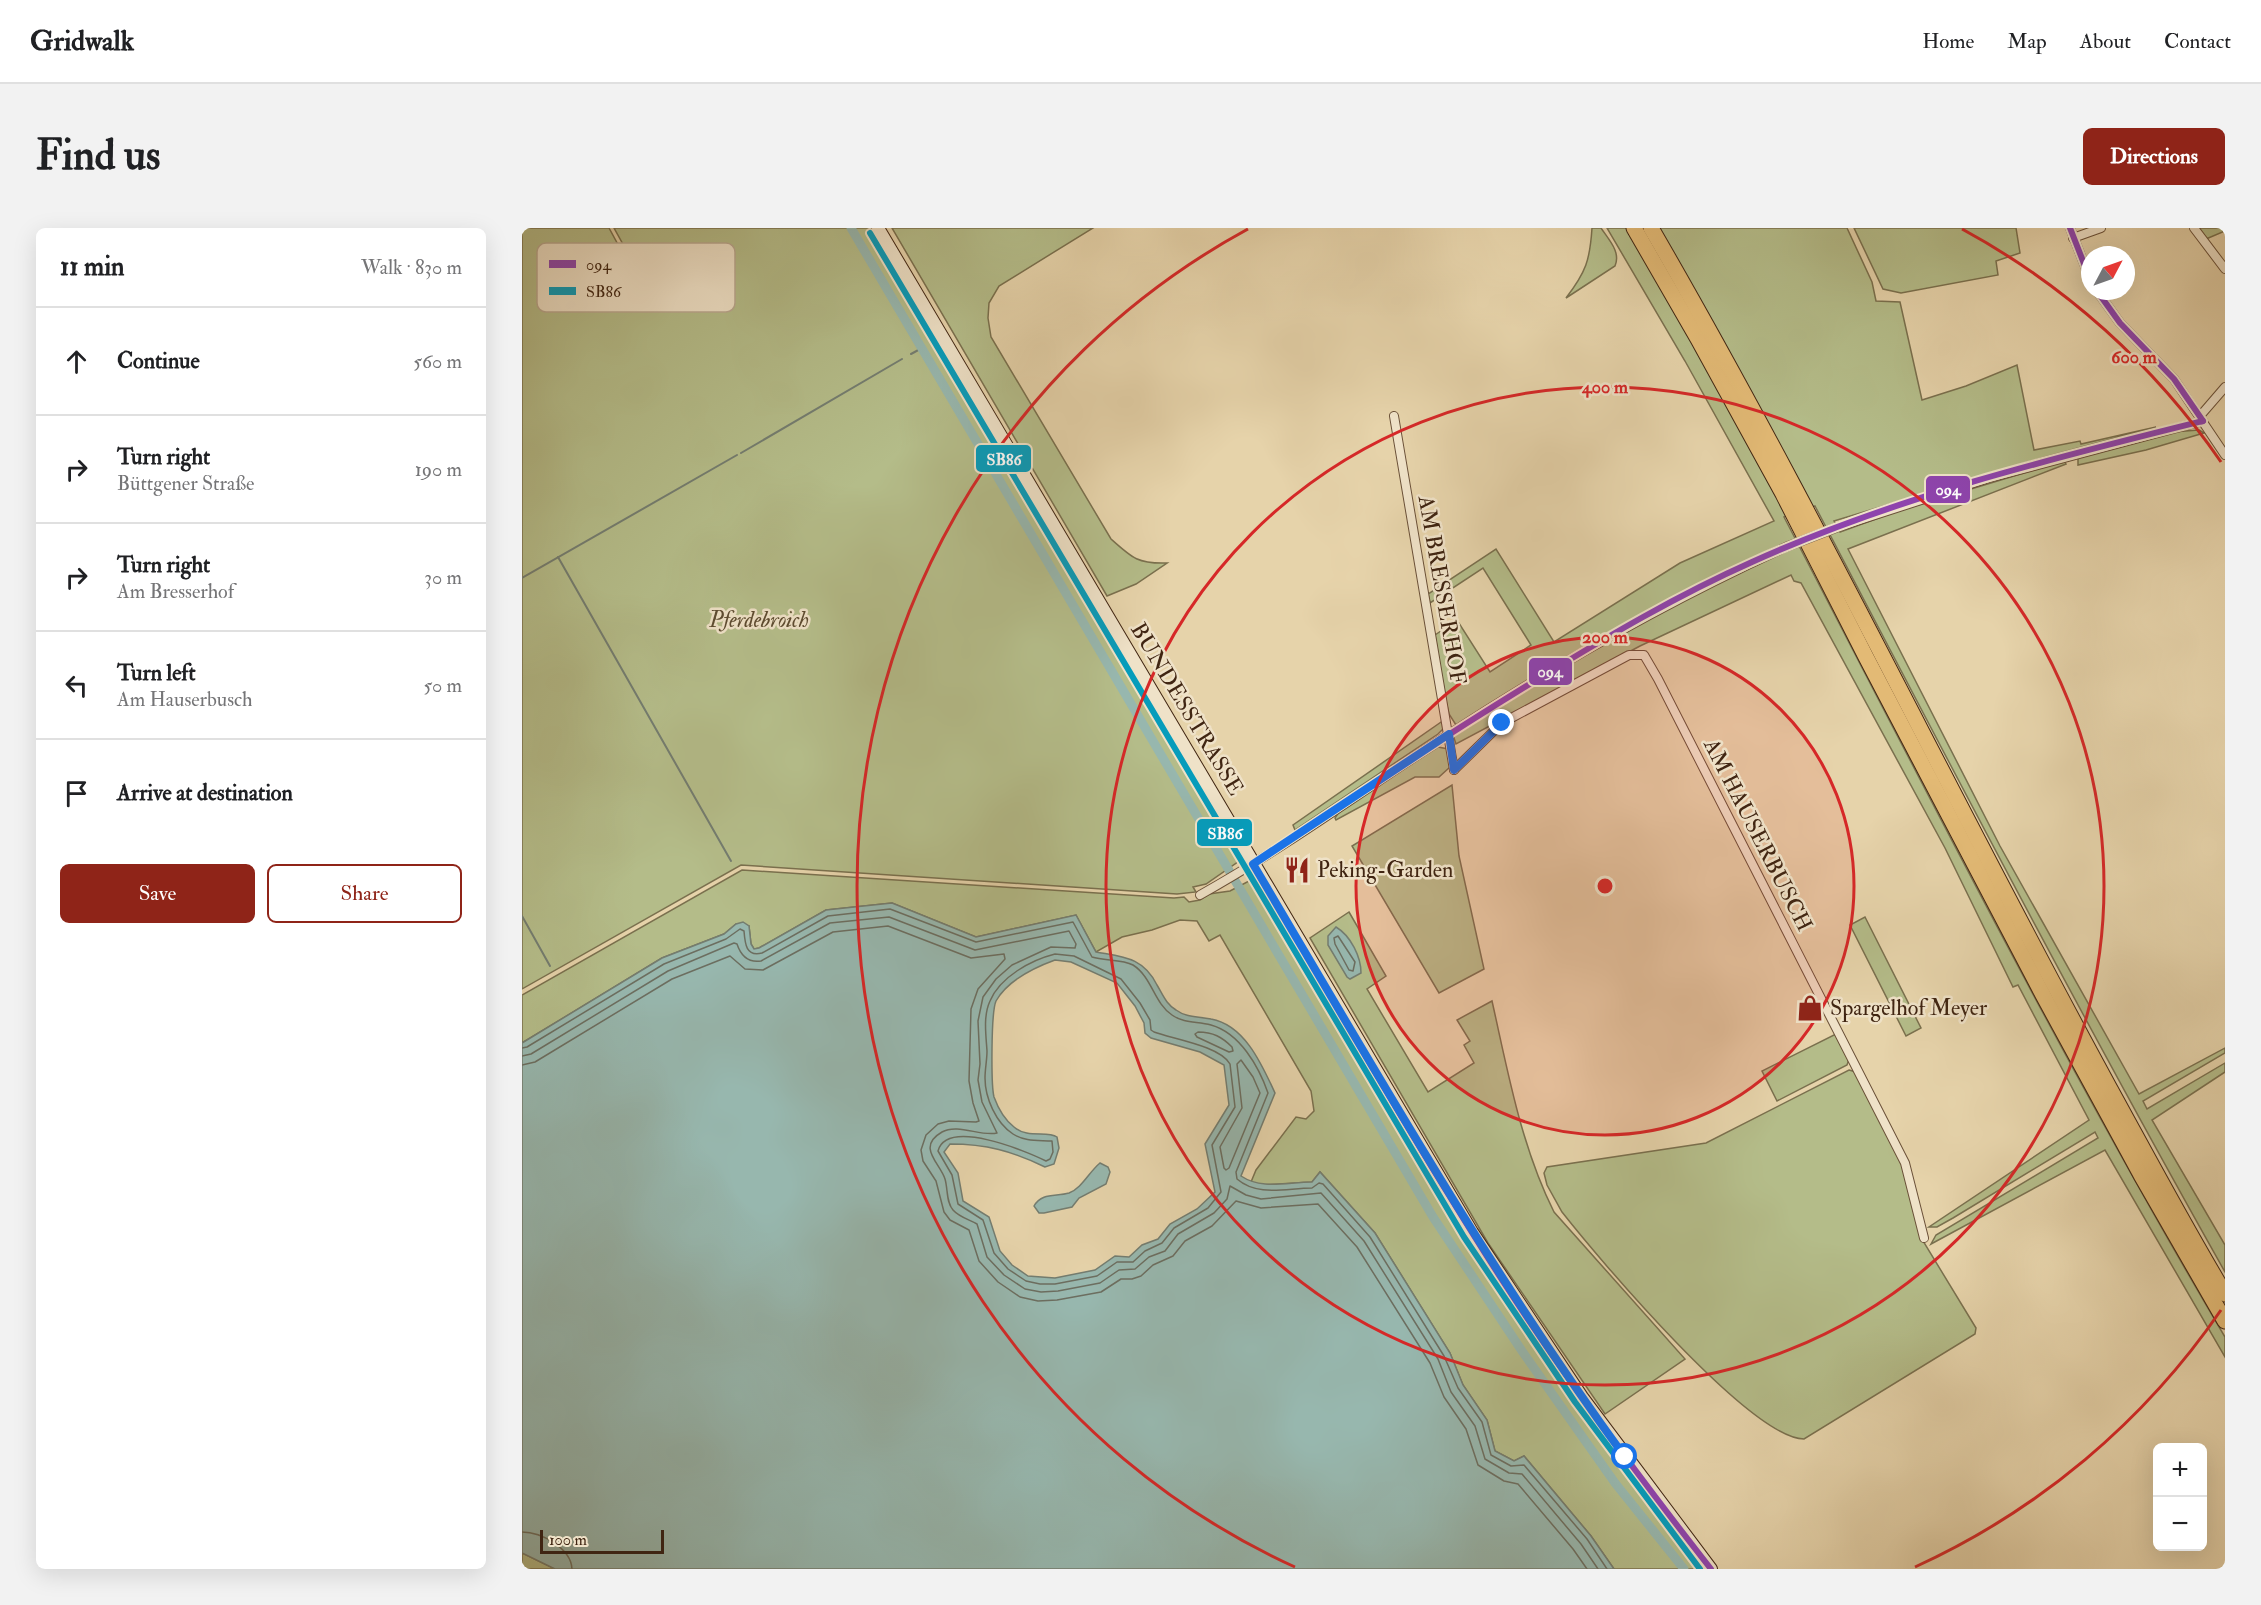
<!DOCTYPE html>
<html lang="en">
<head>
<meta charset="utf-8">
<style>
  body { margin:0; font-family:"IM FELL Double Pica",serif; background:#f2f2f2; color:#202124 }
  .controls { position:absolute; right:18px; bottom:18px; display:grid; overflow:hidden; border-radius:9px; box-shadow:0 6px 24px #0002 }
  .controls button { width:54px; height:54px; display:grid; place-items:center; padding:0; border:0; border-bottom:2px solid #e0e0e0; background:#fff; color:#202124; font:30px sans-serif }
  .compass { position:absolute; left:1559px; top:18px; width:54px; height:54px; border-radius:50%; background:#fff; box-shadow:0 6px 24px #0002; rotate:49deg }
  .scale { position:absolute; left:18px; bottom:15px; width:124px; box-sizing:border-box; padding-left:6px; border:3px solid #402512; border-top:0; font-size:16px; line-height:21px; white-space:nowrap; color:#402512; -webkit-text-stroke:4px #efe2c8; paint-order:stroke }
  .stop { position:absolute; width:18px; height:18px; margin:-14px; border:4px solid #1a73e8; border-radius:50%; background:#fff }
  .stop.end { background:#1a73e8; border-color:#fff; box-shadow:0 2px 6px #0008 }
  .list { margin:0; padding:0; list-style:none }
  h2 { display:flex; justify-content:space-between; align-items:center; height:78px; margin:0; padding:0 24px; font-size:26px }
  h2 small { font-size:20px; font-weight:400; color:#757577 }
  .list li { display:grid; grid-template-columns:39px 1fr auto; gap:18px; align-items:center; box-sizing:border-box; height:108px; padding:0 24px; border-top:2px solid #e0e0e0 }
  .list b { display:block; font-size:22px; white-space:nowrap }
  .list p { margin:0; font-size:20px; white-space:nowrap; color:#757577 }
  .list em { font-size:20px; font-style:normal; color:#757577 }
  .actions { display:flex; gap:12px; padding:18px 24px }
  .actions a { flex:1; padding:14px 0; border:2px solid #8f2418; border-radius:9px; text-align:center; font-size:21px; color:#8f2418 }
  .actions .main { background:#8f2418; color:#fff }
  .icon { flex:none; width:33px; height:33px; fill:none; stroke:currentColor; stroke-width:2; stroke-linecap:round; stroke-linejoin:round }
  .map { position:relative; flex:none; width:1703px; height:1341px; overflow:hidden; border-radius:9px }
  header { display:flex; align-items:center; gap:36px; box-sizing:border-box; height:84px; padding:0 30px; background:#fff; border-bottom:2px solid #e0e0e0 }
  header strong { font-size:28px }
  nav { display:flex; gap:33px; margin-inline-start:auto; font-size:21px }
  .intro { display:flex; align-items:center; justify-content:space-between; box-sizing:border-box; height:144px; padding:0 36px }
  h1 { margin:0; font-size:42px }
  .button { padding:15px 27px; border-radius:9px; background:#8f2418; color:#fff; font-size:21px; font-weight:700 }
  main { display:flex; gap:36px; padding:0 36px }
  aside { flex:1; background:#fff; border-radius:9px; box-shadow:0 6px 24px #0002 }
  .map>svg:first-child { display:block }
  .green { fill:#b4bc89; stroke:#7a704e; stroke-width:1.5 }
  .water { fill:#97b7ae; stroke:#747d70; stroke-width:1.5; fill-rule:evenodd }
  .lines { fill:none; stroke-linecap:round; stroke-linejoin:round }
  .shore { stroke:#6c6e60; stroke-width:1.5 }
  .stream { stroke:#747d70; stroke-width:2 }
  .canal { stroke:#97b7ae; stroke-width:9 }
  .minor-casing { stroke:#6a5038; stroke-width:10 }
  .secondary-casing { stroke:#402512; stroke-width:14 }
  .motorway-casing { stroke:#402512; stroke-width:17 }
  .minor { stroke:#efe2c8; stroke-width:8 }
  .secondary { stroke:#efe2c8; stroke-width:12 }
  .motorway { stroke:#e3ba75; stroke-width:15 }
  .minor-bridge-casing { stroke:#6a5038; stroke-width:10; stroke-linecap:butt }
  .minor-bridge { stroke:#efe2c8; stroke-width:8 }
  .bus-1-casing { stroke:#efe2c8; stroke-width:10 }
  .bus-2-casing { stroke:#efe2c8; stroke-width:10 }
  .bus-1 { stroke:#8e44ad; stroke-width:6 }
  .bus-2 { stroke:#069cbb; stroke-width:6 }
  .route { stroke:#1a73e8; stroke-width:8 }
  .ring { fill:none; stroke:#d62828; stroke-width:3 }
  .labels { text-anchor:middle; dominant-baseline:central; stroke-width:5; stroke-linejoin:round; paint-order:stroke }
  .street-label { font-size:22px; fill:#402512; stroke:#efe2c8 }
  .park-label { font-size:22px; font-style:italic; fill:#5d4b30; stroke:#efe2c8 }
  .poi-label { font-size:22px; fill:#402512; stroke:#efe2c8; text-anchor:start }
  .key { fill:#efe2c8; stroke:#baa991; stroke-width:1.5 }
  .key-label { font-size:16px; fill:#402512 }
  .centre { fill:#d62828; stroke:#efe2c8; stroke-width:3 }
  .ring-label { font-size:18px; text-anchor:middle; font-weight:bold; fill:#d62828; stroke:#efe2c8; stroke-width:5; stroke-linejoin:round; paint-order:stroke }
  .line-badge { stroke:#efe2c8; stroke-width:2 }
  .badge-label { font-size:16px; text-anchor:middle; font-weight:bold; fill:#fff }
</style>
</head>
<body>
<header>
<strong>Gridwalk</strong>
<nav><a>Home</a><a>Map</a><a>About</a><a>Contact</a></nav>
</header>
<div class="intro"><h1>Find us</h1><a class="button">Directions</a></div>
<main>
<aside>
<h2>11 min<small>Walk · 830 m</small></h2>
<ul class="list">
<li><svg class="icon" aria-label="ahead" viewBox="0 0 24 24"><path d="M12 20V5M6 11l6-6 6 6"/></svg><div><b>Continue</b></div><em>560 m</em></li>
<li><svg class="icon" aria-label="right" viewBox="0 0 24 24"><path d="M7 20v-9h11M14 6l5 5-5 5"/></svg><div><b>Turn right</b><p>Büttgener Straße</p></div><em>190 m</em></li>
<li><svg class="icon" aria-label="right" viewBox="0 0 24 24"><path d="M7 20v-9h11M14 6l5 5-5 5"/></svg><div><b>Turn right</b><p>Am Bresserhof</p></div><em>30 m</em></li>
<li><svg class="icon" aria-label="left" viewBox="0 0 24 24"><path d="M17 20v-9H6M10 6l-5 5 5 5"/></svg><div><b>Turn left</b><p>Am Hauserbusch</p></div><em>50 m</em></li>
<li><svg class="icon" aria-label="arrive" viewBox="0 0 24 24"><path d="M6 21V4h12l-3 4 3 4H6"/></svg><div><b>Arrive at destination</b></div></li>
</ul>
<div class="actions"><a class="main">Save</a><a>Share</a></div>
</aside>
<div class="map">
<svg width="1703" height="1341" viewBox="0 0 1703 1341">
  <rect width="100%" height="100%" fill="#e6d3aa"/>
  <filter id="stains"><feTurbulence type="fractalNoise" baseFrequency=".00333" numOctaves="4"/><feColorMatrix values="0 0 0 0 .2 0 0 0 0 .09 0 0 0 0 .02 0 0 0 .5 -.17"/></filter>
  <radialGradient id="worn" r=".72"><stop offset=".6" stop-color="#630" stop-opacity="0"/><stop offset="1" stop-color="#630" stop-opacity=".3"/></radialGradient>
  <g class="green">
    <polygon points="0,0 87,0 124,68 128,65 92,0 351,0 721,627 720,631 684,656 671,659 674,664 655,666 219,637 0,761"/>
    <path d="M370,0h201l-94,58 -10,17 -1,15 3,19 120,202c21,19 27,25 56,24l-31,21 -29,12z"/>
    <path d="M1070,0h9c8,12 20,24 14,38l-49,32c20,-26 24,-38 26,-70z"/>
    <path d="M1085,0h240l25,54 4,19 24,1 22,98 44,-14 51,-21 17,85 46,-9 1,3 75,-17 -111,30 -211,64 6,11 55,-20 159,-48 11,-2 1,2 -218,85 152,297 139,248 86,-46v5l-82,48 4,8 78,-46v9l-73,48 73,125v27c-142,-252 -276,-509 -410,-766l-31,11c143,275 283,553 441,820v20l-120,-207 -174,94 5,-9 162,-97 -3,-6 -142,86 -16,9h-8l160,-107 -71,-135 -5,2 -68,-139 -144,-265 -7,-2 -3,-6 -151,71 -184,98 -2,-6 2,-13 -7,-11 -3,-13 -11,-66 22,-15 33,52 41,-27 -48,-77 -53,35 -2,-9 68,-45 58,93 126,-79 94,-42 -89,-160z"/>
    <polygon points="1332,0 1494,0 1498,25 1474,33 1476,47 1379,65 1361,61"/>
    <polygon points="1677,0 1703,0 1703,3 1684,11"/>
    <polygon points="1677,202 1682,205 1624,222 1556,237 1556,230 1650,204"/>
    <polygon points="922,492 923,499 916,506 773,602 771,597"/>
    <polygon points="916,519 926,521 928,539 917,549 893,549 814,592 813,590 819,581"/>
    <polygon points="930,557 937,628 962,741 917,765 830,618"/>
    <path d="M220,642l432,28 10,-1 5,5 11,-2 9,-6 21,-3 19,-10c141,235 277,474 449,688h-84l-23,-33 -67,-80 -10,5 -19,-10 -8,-31 -24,-35 -13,-32 -75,-120 -55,-61 -8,10 -51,3 -10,-3 5,-12 40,-53 10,2 8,-8 -3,-20 -91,-156 -11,6 -12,-20 -17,-1 -28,10 -30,7 -26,15 -20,-37 -100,22 -84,-34 -66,7 -67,38 -5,1 -3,-5 -2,-18 -13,-2 -12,10 -62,24 -140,85v-48z"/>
    <path d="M827,684l37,64 -19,13 61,103 46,-29 -10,-18 6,-4 -13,-21 35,-19c16,71 29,145 62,211l131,147 -80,55 -117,-171 -178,-305z"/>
    <polygon points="1343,689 1399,800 1384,808 1328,697"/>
    <path d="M767,705c79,134 156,270 242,399 54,82 114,160 175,237h-4c-61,-76 -119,-153 -173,-234 -87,-130 -163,-267 -243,-401z"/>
    <polygon points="1314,806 1327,831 1325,837 1255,873 1240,843"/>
    <path d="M1327,842l7,2 46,92 18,72 56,92 -1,6 -171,105c-54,-1 -205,-180 -242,-227l-15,-27 -3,-12 3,-6 159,-24z"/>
    <polygon points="0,1325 33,1341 0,1341"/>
  </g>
  <g class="water">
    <path d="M370,675l84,34 100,-22 20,37c27,5 47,5 61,33 6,10 9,19 19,25 11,8 22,6 35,9 34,6 51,46 64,74l-34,83c21,14 46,6 71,6l8,-10 55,61 75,120 13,32 24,35 8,31 19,10 10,-5 67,80 23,33h-1059l-33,-16v-510l140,-85 62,-24 12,-10 7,-2 6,4 2,18 3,5 5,-1 67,-38zM533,732l16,2 46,21 18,23 9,17 1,10 6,5 49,14 24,13 5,40 -24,39 10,48 -18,17 -27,15 -12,15 -16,6 -13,12 -14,-1 -20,14 -40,8 -27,-2 -16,-11 -12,-14 -11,-34 -26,-16 -5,-28 -14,-21 6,-8c36,0 62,7 95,23l9,-3 5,-16 -2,-11c-10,-7 -29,2 -43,-10 -9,-7 -16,-19 -20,-30 -3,-12 -3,-85 2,-96 12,-21 37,-33 59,-41z"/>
    <path d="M814,699c15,9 25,30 25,46l-11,6 -3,-2 -19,-32v-9z"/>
    <path d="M578,935l8,4 2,5 -4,12 -27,14 -7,9 -28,6h-5l-5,-7c8,-14 22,-9 35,-13 13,-5 20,-21 31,-30z"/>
  </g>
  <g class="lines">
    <g class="shore">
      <polygon points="816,708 833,734 831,743 827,742 813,716 812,710"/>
      <path d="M533,726l19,2 47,23 19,24 10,17 1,10 3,2c19,7 66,14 76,32l5,43 -23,38 9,47 -13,16 -34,20 -12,15 -17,8 -12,11h-16l-20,14 -42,8h-15l-14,-3 -18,-12 -14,-16 -11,-33 -25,-16 -6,-29 -14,-24c9,-33 88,0 108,10l4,-2 3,-7 -1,-11c-13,-1 -27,1 -39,-7 -17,-11 -28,-36 -28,-56 0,-9 2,-18 2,-27 -1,-16 -4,-35 3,-50 10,-24 41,-41 65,-47z"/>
      <path d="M676,804c15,0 24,5 34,15l1,4 -4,1 -32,-15 -2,-3z"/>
      <path d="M0,820l5,-1 137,-83 62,-25 14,-10 4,2c1,13 2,26 18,22l66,-37 62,-7 86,33 97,-20 19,35c12,4 30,2 41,8 19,12 21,38 39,50 13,9 25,6 39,10 29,8 48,42 57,68l-32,79 1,7c21,18 49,9 75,9l7,-5 4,1 47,53 74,119 14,32 24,34 9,33 20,11 13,-1 63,74 20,30"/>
      <path d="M0,828l9,-2 137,-83 66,-28 3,1c4,12 11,19 24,17l69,-38 59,-6 86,33 94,-19 7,13 -1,4 -24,-1 -39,18 -16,14 -13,18 -5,24 2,43 -2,16 4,22 15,31c-16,4 -39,-10 -55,-1 -26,15 -2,31 3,47 3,10 1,23 8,31 6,7 17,10 24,14l10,33 17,18 21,14 16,3 17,-1 42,-8 19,-13 16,-1 14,-12 16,-6 13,-17 36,-21 13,-14 3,-13 16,9 15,4 60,-6 43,48 74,118 13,33 24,34 10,33 24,14 13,1 59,70 17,25"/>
      <polygon points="719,832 731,849 738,865 707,940 704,942 702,940 698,919 720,880 715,836"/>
      <polyline points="0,837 13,834 150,751 208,728 223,741 241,742 311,704 366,698 449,730 482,726 483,731 456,761 449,781 447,853 451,875 457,893 454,894 427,893 416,896 404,907 399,922 401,933 414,953 422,984 428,992 447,1002 457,1033 476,1054 498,1069 516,1073 535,1072 579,1064 599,1051 610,1051 619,1048 631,1037 651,1028 663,1013 690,998 714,973 739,980 796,976 835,1019 908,1135 922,1169 944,1201 956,1237 982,1253 996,1256 1051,1321 1065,1341"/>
      <path d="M0,1304c19,0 49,16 50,37"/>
    </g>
    <g class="stream">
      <polyline points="389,126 400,120"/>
      <polyline points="219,225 380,131"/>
      <polyline points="36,329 209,633"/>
      <polyline points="0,350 215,227"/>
      <polyline points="0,688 28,738"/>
    </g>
    <polyline class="canal" points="329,0 911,989 1000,1123 1093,1255 1162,1341"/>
    <g class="minor-casing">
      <g id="minor">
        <polyline points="1548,0 1568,51"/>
        <polyline points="1672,0 1703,41"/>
        <polyline points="1551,10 1579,0"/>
        <polyline points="1575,63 1598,95 1652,151 1703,227"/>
        <polyline points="872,188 932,542"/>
        <polyline points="1678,188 1703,159"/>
        <polyline points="1316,299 1467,250 1681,193"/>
        <polyline points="932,542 980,495 1107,427 1122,427 1136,451 1383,935 1402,1010"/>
        <path d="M678,667c86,-48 166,-107 248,-160 109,-71 220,-134 338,-188"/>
      </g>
    </g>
    <g class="secondary-casing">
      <polyline id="secondary" points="356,0 950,1004 1060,1169 1189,1341"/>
    </g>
    <g class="motorway-casing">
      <g id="motorway">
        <polyline points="1112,0 1176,111 1261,266 1344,429 1521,767 1619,947 1703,1093"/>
        <path d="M1129,0c163,281 302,574 458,859 38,69 75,139 116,207"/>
      </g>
    </g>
    <use href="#minor" class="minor"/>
    <use href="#secondary" class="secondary"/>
    <use href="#motorway" class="motorway"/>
    <g class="minor-bridge-casing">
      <polyline id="minor-bridge" points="1264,319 1316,299"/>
    </g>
    <use href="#minor-bridge" class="minor-bridge"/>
    <g class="bus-1-casing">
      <g id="bus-1">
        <polyline points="1548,0 1568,51"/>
        <polyline points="1575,63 1598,95 1652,151 1681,193"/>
        <path d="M731,636c94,-63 188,-126 285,-185 70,-43 140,-84 214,-117 144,-65 298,-103 451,-141"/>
        <path d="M731,636c83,140 163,282 251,419 64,99 134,193 207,286"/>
      </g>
    </g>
    <g class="bus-2-casing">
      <polyline id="bus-2" points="348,5 942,1009 1053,1174 1178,1341"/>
    </g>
    <use href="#bus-1" class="bus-1"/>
    <use href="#bus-2" class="bus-2"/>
  </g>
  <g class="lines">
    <path class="route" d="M980,495l-48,47 -5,-36 -196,130c119,201 234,404 372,593"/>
  </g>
  <circle cx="1083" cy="658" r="249" fill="#d62828" fill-opacity=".12"/>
  <g class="ring">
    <circle cx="1083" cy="658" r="249"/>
    <circle cx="1083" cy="658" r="499"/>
    <path d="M1699 1082A748 748 0 0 1 1393 1339M773 1339A748 748 0 0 1 726 1M1440 1A748 748 0 0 1 1699 234"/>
  </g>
  <defs>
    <g id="restaurant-bare" transform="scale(2.07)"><path d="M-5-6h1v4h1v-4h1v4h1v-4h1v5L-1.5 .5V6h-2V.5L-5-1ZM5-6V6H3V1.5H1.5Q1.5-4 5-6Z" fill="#8f2418" stroke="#efe2c8" stroke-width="2.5" paint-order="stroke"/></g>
    <g id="shop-bare" transform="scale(2.07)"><path d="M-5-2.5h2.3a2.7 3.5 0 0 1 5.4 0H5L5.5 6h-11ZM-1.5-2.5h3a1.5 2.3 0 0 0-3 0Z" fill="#8f2418" stroke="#efe2c8" stroke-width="2.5" paint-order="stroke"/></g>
  </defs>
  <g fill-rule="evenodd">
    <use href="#restaurant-bare" x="775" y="642"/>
    <use href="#shop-bare" x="1288" y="780"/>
  </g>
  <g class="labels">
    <g class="street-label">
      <text transform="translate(920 362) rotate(80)">AM BRESSERHOF</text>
      <text transform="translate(665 481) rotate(59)">BUNDESSTRASSE</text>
      <text transform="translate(1236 607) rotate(63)">AM HAUSERBUSCH</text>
    </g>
    <g class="park-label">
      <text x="237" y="392">Pferdebroich</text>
    </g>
    <g class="poi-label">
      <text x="795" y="642">Peking-Garden</text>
      <text x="1308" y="780">Spargelhof Meyer</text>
    </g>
  </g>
  <rect x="15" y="15" width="198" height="69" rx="9" class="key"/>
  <rect x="27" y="32" width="27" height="8" fill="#8e44ad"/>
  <rect x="27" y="59" width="27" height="8" fill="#069cbb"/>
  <g class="key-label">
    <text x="64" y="42">094</text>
    <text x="64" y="69">SB86</text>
  </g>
  <circle cx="1083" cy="658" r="9" class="centre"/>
  <g class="ring-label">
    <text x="1612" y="135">600 m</text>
    <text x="1083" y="165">400 m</text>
    <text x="1083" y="415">200 m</text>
  </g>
  <g class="line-badge">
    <rect x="453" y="216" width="57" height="29" rx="6" fill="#069cbb"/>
    <rect x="1403" y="247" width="46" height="29" rx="6" fill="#8e44ad"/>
    <rect x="1006" y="429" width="45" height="29" rx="6" fill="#8e44ad"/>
    <rect x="674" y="590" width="57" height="29" rx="6" fill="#069cbb"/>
  </g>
  <g class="badge-label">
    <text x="482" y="237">SB86</text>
    <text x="1426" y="267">094</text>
    <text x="1028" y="449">094</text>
    <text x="703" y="611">SB86</text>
  </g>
  <rect width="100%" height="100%" filter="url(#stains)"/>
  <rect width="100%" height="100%" fill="url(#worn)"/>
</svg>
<div class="controls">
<button>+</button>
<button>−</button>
</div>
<svg class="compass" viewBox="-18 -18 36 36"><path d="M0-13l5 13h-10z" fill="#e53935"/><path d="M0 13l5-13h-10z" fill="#757577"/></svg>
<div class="scale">100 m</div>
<div class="stop" style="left:1103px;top:1229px"></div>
<div class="stop end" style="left:980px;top:495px"></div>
</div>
</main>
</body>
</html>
